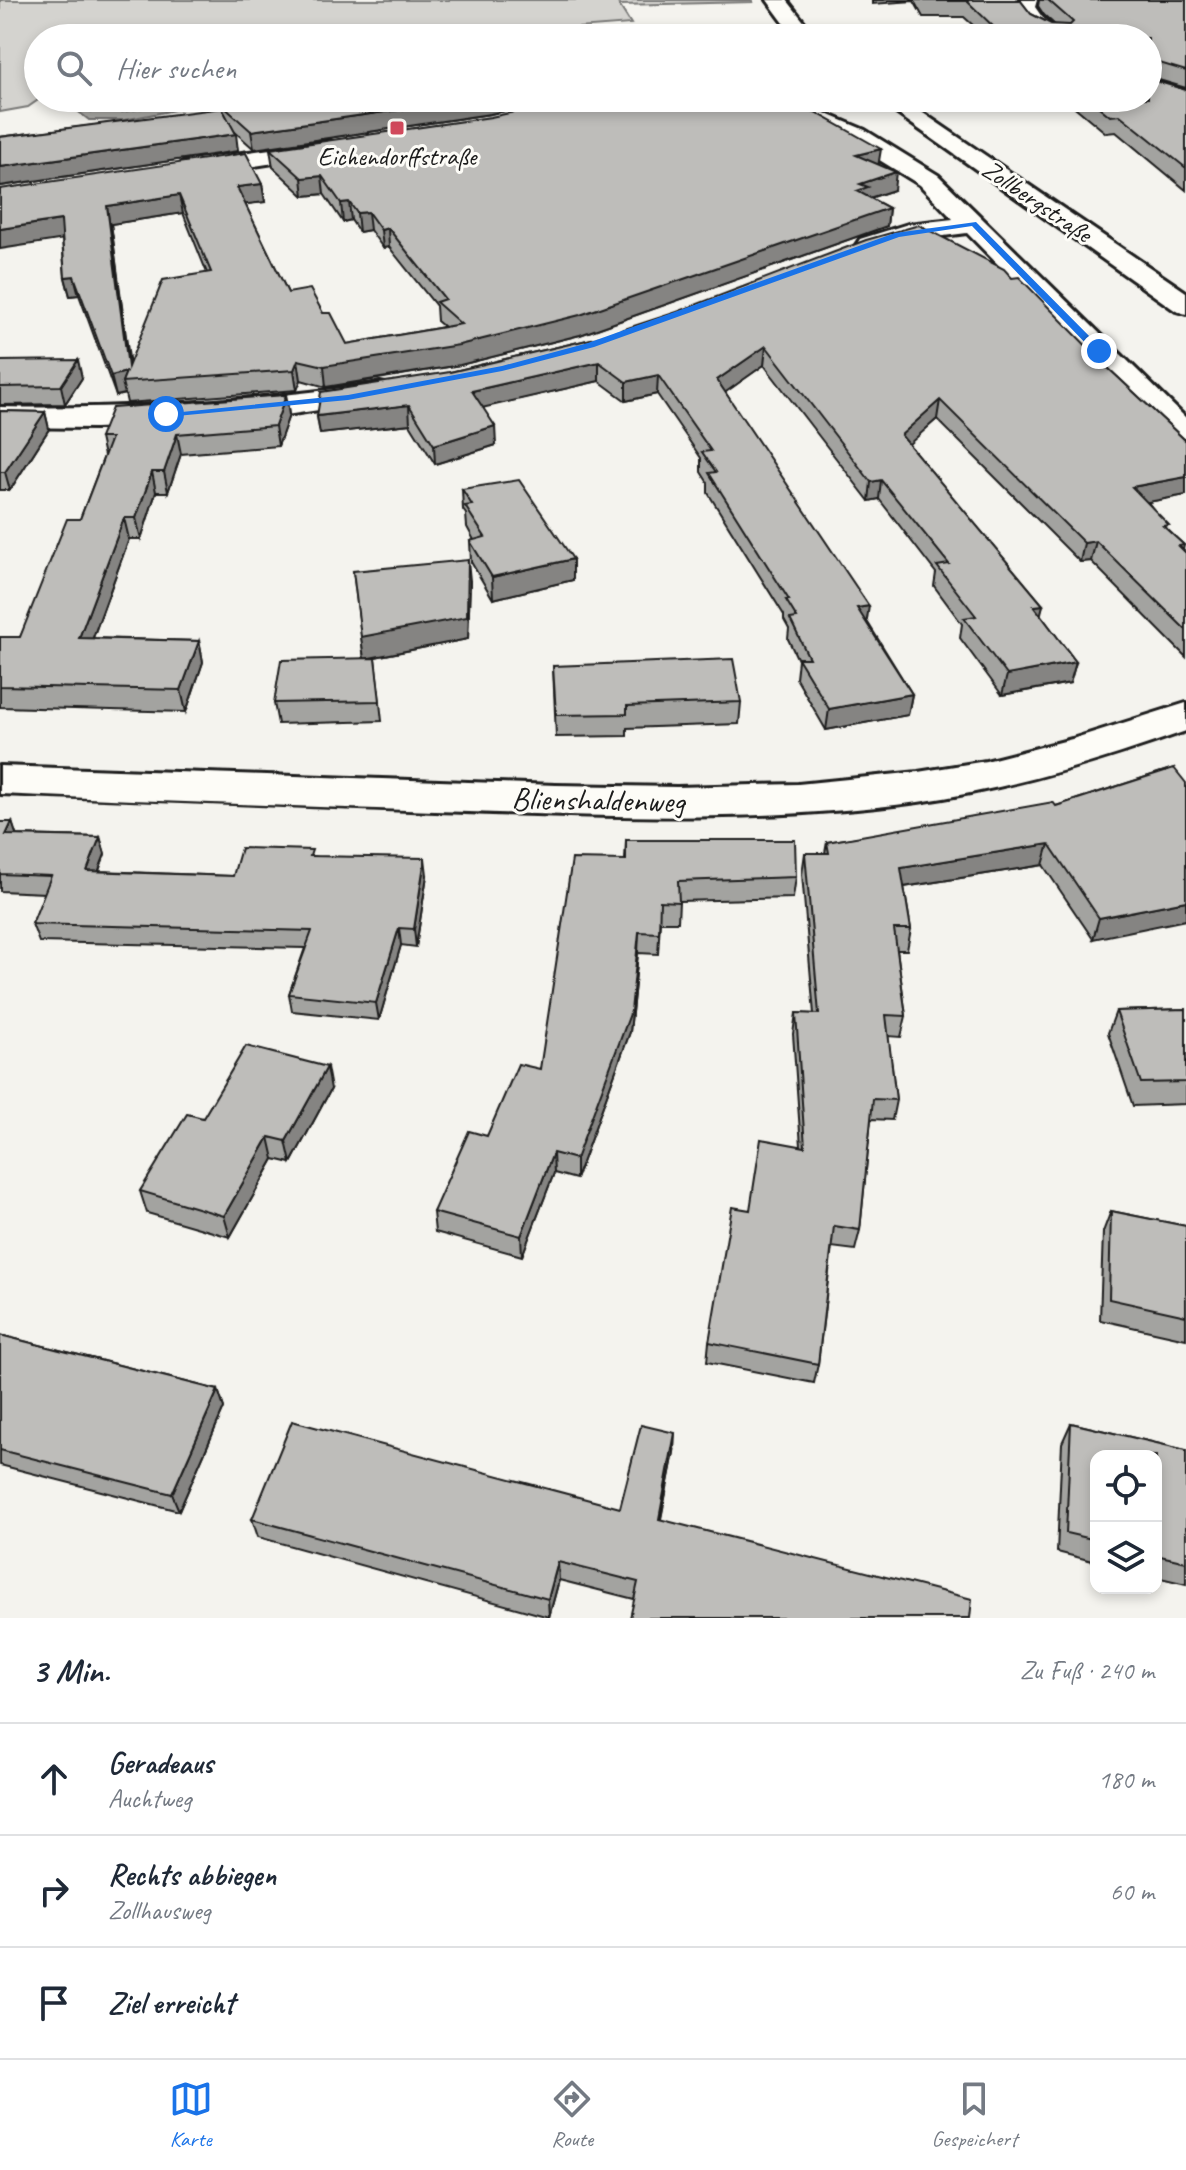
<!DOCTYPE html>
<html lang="de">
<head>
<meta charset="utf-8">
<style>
  body { margin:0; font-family:Caveat,sans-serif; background:#f6f6f7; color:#1f2937 }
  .controls { position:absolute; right:24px; bottom:24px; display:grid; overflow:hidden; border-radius:16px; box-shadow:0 4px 12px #0003 }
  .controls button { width:72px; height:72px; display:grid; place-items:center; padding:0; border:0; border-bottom:2px solid #e0e1e3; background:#fff; color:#1f2937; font:40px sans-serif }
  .stop { position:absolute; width:24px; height:24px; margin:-18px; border:6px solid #1a73e8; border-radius:50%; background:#fff }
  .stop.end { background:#1a73e8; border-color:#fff; box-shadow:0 2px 8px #0008 }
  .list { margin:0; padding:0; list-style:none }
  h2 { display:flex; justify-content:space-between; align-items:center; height:104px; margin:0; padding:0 32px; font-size:34px }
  h2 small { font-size:26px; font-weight:400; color:#747a83 }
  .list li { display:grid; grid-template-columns:52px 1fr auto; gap:24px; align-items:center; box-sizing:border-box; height:112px; padding:0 32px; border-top:2px solid #e0e1e3 }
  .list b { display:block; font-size:30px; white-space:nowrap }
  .list p { margin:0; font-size:26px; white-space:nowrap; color:#747a83 }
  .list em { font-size:26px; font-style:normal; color:#747a83 }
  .icon { flex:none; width:44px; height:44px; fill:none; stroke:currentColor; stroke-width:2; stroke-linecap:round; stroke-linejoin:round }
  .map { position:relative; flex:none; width:1186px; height:1618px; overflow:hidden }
  .search { position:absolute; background:#fff; box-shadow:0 4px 12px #0003; left:24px; right:24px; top:24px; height:88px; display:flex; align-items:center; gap:20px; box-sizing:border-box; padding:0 28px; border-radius:44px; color:#747a83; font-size:30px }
  .sheet { height:440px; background:#fff }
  nav { display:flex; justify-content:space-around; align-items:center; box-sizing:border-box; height:112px; border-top:2px solid #e0e1e3; background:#fff; font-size:22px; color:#747a83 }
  nav a { display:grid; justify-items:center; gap:4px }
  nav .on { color:#1a73e8 }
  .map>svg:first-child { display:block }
  .green { fill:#d4d3cf; stroke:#787876; stroke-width:2 }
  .water { fill:#abaaa6; stroke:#72716f; stroke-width:2 }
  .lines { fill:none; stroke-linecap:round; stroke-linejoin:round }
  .shore { stroke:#555553; stroke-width:2 }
  .minor-casing { stroke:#1c1c1c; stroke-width:6 }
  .major-casing { stroke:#1c1c1c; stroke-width:6 }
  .minor { fill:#fdfcf7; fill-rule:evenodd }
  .major { fill:#fdfcf7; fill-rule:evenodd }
  .wall { fill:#a3a3a0; stroke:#1c1c1c; stroke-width:2; fill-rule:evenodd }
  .shaded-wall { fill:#858482; stroke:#1c1c1c; stroke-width:2 }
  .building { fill:#bebdba; stroke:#1c1c1c; stroke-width:2; fill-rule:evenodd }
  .route { fill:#1a73e8 }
  .poi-dot { fill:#d1495b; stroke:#fdfcf7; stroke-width:3 }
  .labels { text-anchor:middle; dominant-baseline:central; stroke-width:6; stroke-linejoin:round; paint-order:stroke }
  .far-poi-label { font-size:26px; fill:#1c1c1c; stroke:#fdfcf7 }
  .far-street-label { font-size:26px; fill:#1c1c1c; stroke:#fdfcf7 }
  .street-label { font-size:32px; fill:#1c1c1c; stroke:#fdfcf7 }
</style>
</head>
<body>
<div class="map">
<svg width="1186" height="1618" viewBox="0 0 1186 1618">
  <rect width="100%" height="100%" fill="#f4f3ee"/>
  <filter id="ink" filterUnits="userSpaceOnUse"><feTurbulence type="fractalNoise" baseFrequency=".0125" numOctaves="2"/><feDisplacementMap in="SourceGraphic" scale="16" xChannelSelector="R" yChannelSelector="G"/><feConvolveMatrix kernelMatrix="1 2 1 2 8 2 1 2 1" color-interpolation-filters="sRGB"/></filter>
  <g filter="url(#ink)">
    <polygon class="green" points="0,0 752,0 753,2 619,5 631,24 445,38 38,38 38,98 41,98 28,107 0,112"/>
    <polygon class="water" points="61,98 235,98 124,120 89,120"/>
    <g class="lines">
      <polyline class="shore" points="74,98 92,112 122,112 194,98"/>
      <g class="minor-casing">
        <g id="minor">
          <path d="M1037,0l-2,7 7,10 25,21c-30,0 -36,-6 -52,-31l4,-7z"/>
          <polygon points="758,98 789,98 865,130 938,175 1186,418 1186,446 1174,443 967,233 912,240 870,253 860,251 856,245 860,239 908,224 953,219 920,185 847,140 761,103"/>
          <polygon points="329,141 338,143 341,148 338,153 191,176 182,173 178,168 182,163 191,160"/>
          <path d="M380,383l11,2 5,7 -5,7 -105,16 -95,9 -96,4 -95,-1v-20c128,3 254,-6 380,-24z"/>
          <path d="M1186,703v28c-87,31 -177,58 -268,71 -160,22 -322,14 -483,9 -145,-5 -290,-10 -435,-17v-28l556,19 121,2 121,-3 120,-12 68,-11 86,-22z"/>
        </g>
      </g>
      <g class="major-casing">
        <g id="major">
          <polygon points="767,0 787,0 817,38 795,38"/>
          <polygon points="875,98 901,98 1186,292 1186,314 1176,311"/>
        </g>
      </g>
      <use href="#minor" class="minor"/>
      <use href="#major" class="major"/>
    </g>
    <g class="wall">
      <polygon points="872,0 1020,0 1031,14 1051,24 1054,24 1044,15 1038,6 1039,0 1186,0 1186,88 1149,77 1149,79 1186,90 1186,190 1116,132 1106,133 1064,98 1148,98 1148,38 987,38 964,17 923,17 914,1 872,4"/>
      <polygon points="270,98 567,98 490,114 254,149 234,131 238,151 0,186 0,137 223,109 222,105"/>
      <path d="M270,149l609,15 15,26 -24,8 19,10 -2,18 -307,109 -120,30 -112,19 -22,3 -25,-7 -4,10 -170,13 -2,-9 -9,2 -37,-101 -9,1 -5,-19 -3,-37 -62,-51 262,-5 3,18 -20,2 43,89 35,20 24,31 97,-17 -7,-6 -1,-15 -47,-59 -6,1 -13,-18 -11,2 -8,-12 -8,2 -19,-28 -20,2 -31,-29zM183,213l24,60 -78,91 -18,-140z"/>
      <polygon points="600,337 1108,368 1186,441 1186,495 1148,502 1168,530 1184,545 1183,550 1186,553 1186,657 1091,561 1080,562 937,419 908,444 1043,605 1040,614 1076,662 1070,683 1002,695 960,638 962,624 934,586 936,573 879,499 869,501 764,365 725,392 912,694 908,715 826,730 796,678 798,660 788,639 789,629 784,620 784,615 708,493 708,483 701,472 701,458 657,394 626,401 599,381 483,407 496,445 435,464 410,424 320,434 317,416 450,372"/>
      <polygon points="0,361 82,378 65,404 0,405"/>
      <polygon points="286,395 289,415 278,446 181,454 168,492 156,492 141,539 129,539 93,638 199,641 203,662 186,712 0,707 0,637 20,637 80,519 104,456 100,438"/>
      <polygon points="0,411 45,412 49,429 10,490 0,490"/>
      <polygon points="462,489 573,559 573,580 493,599 471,562 470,541 474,540 467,527 466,514 463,510"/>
      <polygon points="353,571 470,581 468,639 370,658 375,658 382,721 278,724 274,703 364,658"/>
      <polygon points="553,666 741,702 739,724 627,728 627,736 556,737"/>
      <polygon points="1174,768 1093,939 1043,865 904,887 911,929 907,950 897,950 906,1016 901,1037 888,1036 896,1100 892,1120 871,1119 860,1230 855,1250 832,1247 818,1364 814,1383 707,1362 709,1342 750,1210 801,1146 793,1034 796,1013 814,1014 802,874 805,853 825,853 827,842 1056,806"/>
      <polygon points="0,822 12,822 16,835 100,837 105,854 99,871 233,876 313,856 427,875 416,947 401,945 379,1020 292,1011 289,994 305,948 39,942 32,924 45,893 0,891"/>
      <polygon points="626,840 796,877 793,898 679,901 678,922 660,922 658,954 638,953 630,1032 576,1179 554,1173 522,1256 435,1232 433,1212 487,1136 540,1069 625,860"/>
      <polygon points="1186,1009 1186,1104 1133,1106 1108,1033 1116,1011"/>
      <polygon points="331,1089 291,1163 274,1159 230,1237 147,1213 140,1191 203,1118"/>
      <polygon points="1111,1211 1186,1226 1186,1339 1100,1320 1103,1232"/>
      <polygon points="0,1335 218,1390 224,1408 179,1511 0,1465"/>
      <polygon points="1071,1423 1186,1450 1186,1584 1156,1577 1156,1456 1096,1456 1096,1562 1057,1552 1062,1443"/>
      <polygon points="674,1452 661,1519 634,1599 559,1580 549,1617 258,1537 252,1519 620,1508"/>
    </g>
    <g class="shaded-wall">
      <polygon points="483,98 567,98 490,114 254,149 251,131"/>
      <polygon points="236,134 238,151 0,186 0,167"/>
      <polygon points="881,149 878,167 856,155"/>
      <polygon points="896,172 894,190 866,199 857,191 860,184"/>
      <polygon points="322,176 324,194 304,196 302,178"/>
      <polygon points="262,184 265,202 240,205 237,187"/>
      <polygon points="179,195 183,213 111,224 132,381 128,367 107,206"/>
      <polygon points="349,202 351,220 343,222 341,203"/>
      <polygon points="889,208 887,226 580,335 460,365 326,387 324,366"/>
      <polygon points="368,212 370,230 359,232 357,213"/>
      <polygon points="61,220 65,239 0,249 0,229"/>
      <polygon points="388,228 389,247 383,248 381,230"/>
      <polygon points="74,276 79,295 70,296 65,277"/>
      <polygon points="766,346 764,365 716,399 717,380"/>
      <polygon points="78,360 82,378 65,404 61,386"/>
      <polygon points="298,360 301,380 297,390 294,370"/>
      <polygon points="599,362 599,381 473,410 472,391"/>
      <polygon points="126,372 122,382 125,394 116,396 111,376"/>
      <polygon points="658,375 657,394 626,401 626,382"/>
      <polygon points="286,395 289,415 278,446 275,426"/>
      <polygon points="940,400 937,419 898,454 901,435"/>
      <polygon points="409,405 410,424 320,434 317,416"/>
      <polygon points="45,412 49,429 10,490 5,472"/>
      <polygon points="495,426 496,445 435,464 434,445"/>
      <polygon points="177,434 181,454 168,492 164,472"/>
      <polygon points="152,472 156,492 141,539 136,518"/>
      <polygon points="1186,477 1186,495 1127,506 1132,487"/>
      <polygon points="881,480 879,499 869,501 871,482"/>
      <polygon points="124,518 129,539 85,659 79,638"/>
      <polygon points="1096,541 1091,561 1080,562 1084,543"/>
      <polygon points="573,559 573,580 493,599 492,577"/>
      <polygon points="468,560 470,581 468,639 364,659 361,637"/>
      <polygon points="1043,605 1038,625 1034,606"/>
      <polygon points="869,606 866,626 857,608"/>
      <polygon points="199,641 203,662 186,712 181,690"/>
      <polygon points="1076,662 1070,683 1002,695 1007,675"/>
      <polygon points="912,694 908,715 826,730 829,709"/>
      <polygon points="12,822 18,840 6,835"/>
      <polygon points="100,837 105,854 92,888 87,871"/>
      <polygon points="1049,844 1043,865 897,888 901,868"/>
      <polygon points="425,858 427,875 416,947 414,929"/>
      <polygon points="1186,901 1186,920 1093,939 1099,918"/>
      <polygon points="399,928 401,945 379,1020 376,1003"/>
      <polygon points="639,932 638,953 630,1032 576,1179 576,1159"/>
      <polygon points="327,1067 331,1089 291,1163 286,1141"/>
      <polygon points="269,1137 274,1159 230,1237 224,1216"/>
      <polygon points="553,1153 554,1173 522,1256 521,1236"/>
      <polygon points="218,1390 224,1408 179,1511 172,1494"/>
      <polygon points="675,1433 674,1452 657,1537 659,1519"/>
      <polygon points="558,1562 559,1580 549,1617 548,1599"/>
    </g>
    <g class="building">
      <polygon points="924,0 1020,0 1031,14 1051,24 1070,25 1073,22 1048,0 1186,0 1186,71 1153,61 1149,64 1149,79 1186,90 1186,168 1120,115 1110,116 1088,98 1148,98 1148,38 1014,38 1009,33 1001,34 967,1 925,1"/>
      <polygon points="594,32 610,38 546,38"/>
      <polygon points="270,98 483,98 251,131 222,105"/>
      <path d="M581,98h180l12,5 12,-4 30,13 66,37 -25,6 40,17 -36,12 8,3 -11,4 32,17 -309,107 -121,30 -135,21 -26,-6 -4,10 -172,12 4,-10 -15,4 -37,-100 -9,1 -4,-57 -61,9v-40l246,-36 16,31 -25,3 51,106 22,-4 13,24h8l16,31 114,-20 -25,-22 9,-3 -57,-71 -7,2 -13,-18 -11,1 -8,-11 -8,1 -19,-27 -20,2 -32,-29 221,-32zM179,195l32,77 -48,8 -35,87 -21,-161z"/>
      <polygon points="222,108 236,134 0,167 0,137"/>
      <polygon points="919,225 1004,269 1012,278 1019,277 1108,368 1186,441 1186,477 1132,487 1169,525 1163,526 1184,545 1179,546 1186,553 1186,630 1096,541 1084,543 940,400 901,435 1043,605 1034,606 1076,662 1007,675 964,618 976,616 937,566 949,564 881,480 871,482 766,346 717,380 869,606 857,608 912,694 829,709 798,658 809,658 790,619 797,618 786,600 789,600 709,473 716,472 702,452 711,451 658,375 626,382 599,362 472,391 495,426 434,445 409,405 317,416 321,392 450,372 600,337 677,312 866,240"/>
      <polygon points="78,360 61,386 0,387 0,361"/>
      <polygon points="286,395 275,426 177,434 164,472 152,472 136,518 124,518 79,638 199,641 181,690 0,686 0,637 20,637 67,519 80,519 111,438 100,438 112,408"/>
      <polygon points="0,411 45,412 5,472 0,472"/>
      <polygon points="519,480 573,559 492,577 470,541 485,537 465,506 472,505 462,489"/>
      <polygon points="468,560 467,617 361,637 353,571"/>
      <polygon points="375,658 380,701 274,703 281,660"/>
      <polygon points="733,659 741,702 627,706 627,714 556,715 553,666"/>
      <polygon points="1174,768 1186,783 1186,901 1099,918 1049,844 901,868 911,929 894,929 906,1016 886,1015 896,1100 873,1099 860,1230 834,1226 818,1364 709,1342 732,1207 750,1210 761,1139 805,1147 796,1013 819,1014 805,853 829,853 827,842 1053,802 1056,806"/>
      <polygon points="0,822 12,822 6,835 100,837 87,871 233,876 241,848 312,850 310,856 425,858 414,929 399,928 376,1003 289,994 312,931 32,924 51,876 0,874"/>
      <polygon points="626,840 795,840 796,877 678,881 679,902 660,901 659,933 639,932 631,1011 576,1159 553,1153 521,1236 433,1212 469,1131 487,1136 518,1064 540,1069 572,859 626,860"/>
      <polygon points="1186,1009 1186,1082 1141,1083 1116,1011"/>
      <polygon points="246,1046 327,1067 286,1141 269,1137 224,1216 140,1191 187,1114 203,1118"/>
      <polygon points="1111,1211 1186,1226 1186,1316 1109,1299"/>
      <polygon points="0,1335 218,1390 172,1494 0,1450"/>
      <polygon points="292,1421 620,1508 641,1425 675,1433 659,1519 972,1599 970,1618 630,1618 638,1582 558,1562 548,1599 252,1519"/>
      <polygon points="1071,1423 1186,1450 1186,1562 1156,1555 1156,1456 1096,1456 1096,1540 1066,1533"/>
    </g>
  </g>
  <polygon class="route" points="976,222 1102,349 1102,353 1095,353 972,226 899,237 594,347 502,371 348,400 166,417 162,414 348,395 502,366 588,343 895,233"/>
  <rect class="poi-dot" x="389" y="120" width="16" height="16" rx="4"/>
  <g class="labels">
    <g class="far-poi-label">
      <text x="397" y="156">Eichendorffstraße</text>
    </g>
    <g class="far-street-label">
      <text transform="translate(1037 201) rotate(34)">Zollbergstraße</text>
    </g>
    <g class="street-label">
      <text transform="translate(598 800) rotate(1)">Blienshaldenweg</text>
    </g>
  </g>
</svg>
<div class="controls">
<button><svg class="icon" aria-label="locate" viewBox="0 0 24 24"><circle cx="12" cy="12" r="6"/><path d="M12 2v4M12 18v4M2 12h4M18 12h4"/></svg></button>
<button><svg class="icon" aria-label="layers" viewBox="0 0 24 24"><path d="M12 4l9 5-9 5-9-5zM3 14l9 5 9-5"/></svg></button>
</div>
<div class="stop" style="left:166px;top:414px"></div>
<div class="stop end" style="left:1099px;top:351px"></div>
<div class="search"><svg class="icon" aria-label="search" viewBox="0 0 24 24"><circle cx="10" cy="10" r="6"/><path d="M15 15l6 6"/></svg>Hier suchen</div>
</div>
<section class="sheet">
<h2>3 Min.<small>Zu Fuß · 240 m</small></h2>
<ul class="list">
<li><svg class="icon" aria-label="ahead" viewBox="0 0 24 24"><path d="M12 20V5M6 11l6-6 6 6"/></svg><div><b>Geradeaus</b><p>Auchtweg</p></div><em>180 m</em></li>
<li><svg class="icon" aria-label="right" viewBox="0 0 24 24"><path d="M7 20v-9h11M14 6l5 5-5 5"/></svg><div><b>Rechts abbiegen</b><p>Zollhausweg</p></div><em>60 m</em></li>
<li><svg class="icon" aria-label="arrive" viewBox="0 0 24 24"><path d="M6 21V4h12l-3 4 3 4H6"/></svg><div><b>Ziel erreicht</b></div></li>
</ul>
</section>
<nav>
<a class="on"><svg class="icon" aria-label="map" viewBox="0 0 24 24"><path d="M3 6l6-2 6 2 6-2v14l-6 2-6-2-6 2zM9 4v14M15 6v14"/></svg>Karte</a>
<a><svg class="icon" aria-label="directions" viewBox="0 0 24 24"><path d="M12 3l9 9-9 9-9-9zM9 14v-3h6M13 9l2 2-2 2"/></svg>Route</a>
<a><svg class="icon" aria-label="saved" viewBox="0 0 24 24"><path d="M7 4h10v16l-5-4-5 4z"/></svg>Gespeichert</a>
</nav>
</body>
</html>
